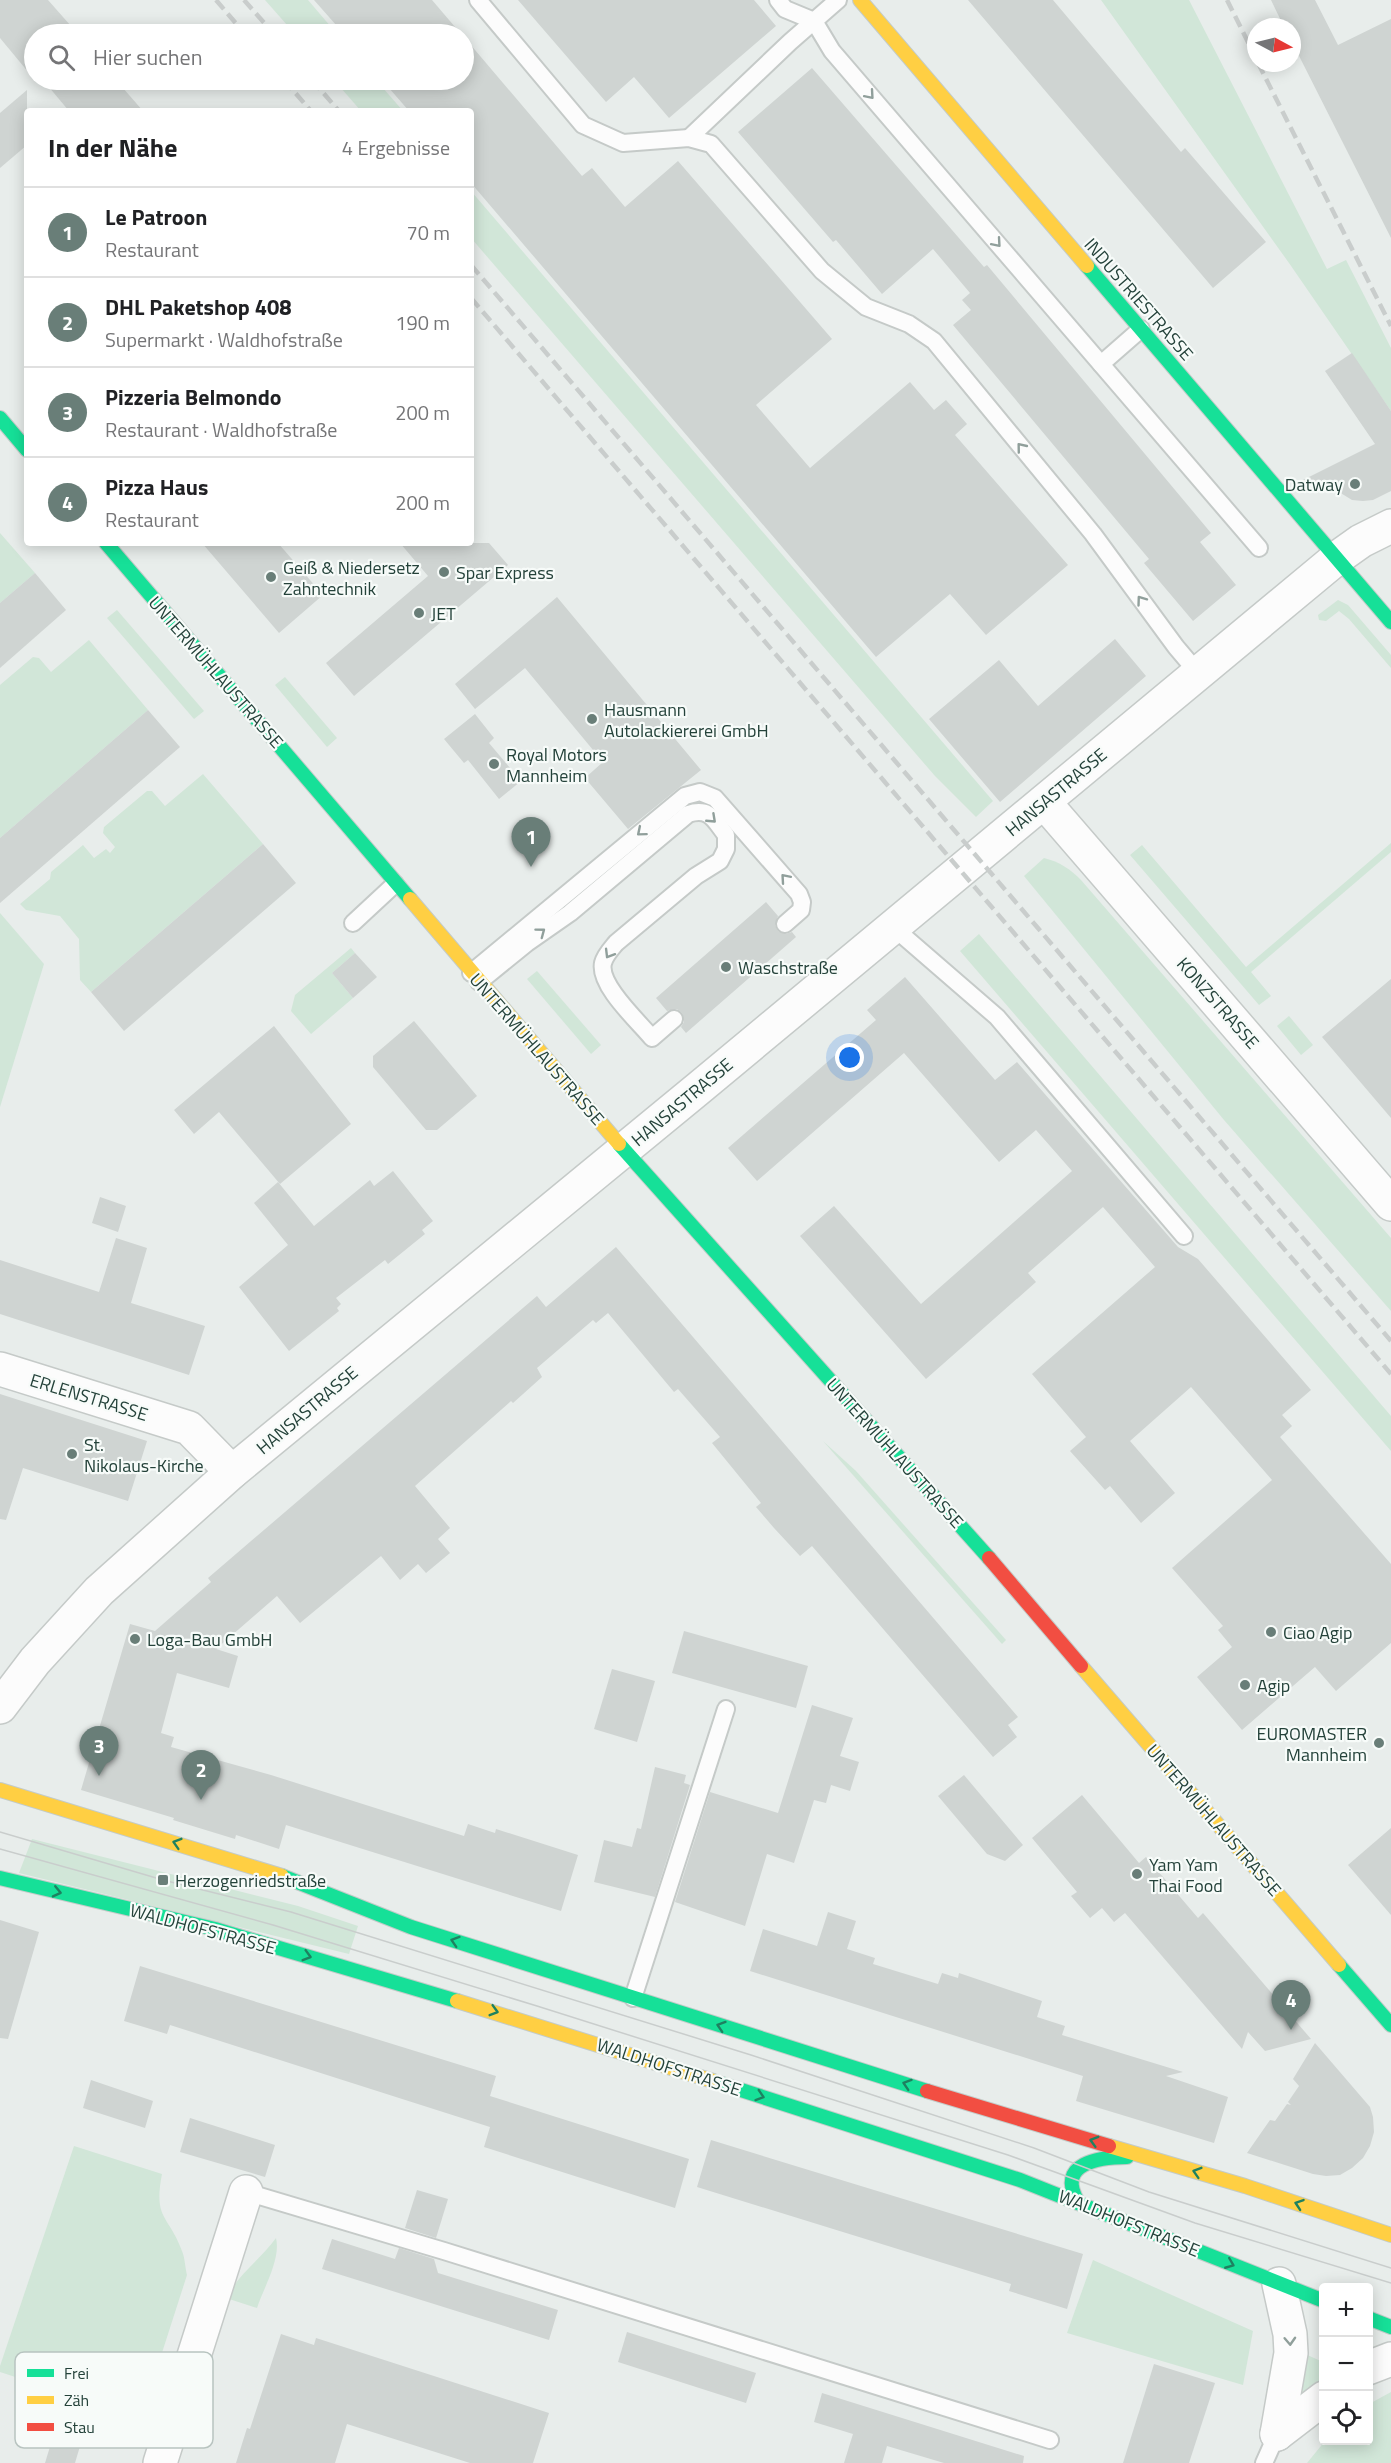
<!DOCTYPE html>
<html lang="de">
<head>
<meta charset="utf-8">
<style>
  body { margin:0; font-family:"Titillium Web",sans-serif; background:#f6f6f6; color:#202124 }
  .controls { position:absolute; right:18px; bottom:18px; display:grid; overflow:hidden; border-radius:6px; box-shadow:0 3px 15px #0003 }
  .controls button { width:54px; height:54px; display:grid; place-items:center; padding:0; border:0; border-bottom:2px solid #e0e0e0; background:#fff; color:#202124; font:30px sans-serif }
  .compass { position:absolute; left:1247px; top:18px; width:54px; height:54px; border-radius:50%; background:#fff; box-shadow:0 3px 15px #0003; rotate:97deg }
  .you { position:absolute; left:850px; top:1058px; width:21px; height:21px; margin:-15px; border:4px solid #fff; border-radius:50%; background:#1a73e8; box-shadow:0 0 0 9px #1a73e833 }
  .badge { display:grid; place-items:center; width:39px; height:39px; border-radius:50%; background:#697e78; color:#fff; font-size:20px; font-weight:700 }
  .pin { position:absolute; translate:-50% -50px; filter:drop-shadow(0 2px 3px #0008) }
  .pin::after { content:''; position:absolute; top:32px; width:21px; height:18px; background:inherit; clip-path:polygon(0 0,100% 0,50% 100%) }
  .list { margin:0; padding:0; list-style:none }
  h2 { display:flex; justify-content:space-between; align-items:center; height:78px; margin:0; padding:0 24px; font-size:26px }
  h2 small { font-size:20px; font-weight:400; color:#757577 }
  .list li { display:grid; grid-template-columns:39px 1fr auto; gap:18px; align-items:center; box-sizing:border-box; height:90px; padding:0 24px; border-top:2px solid #e0e0e0 }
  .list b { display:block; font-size:22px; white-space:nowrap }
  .list p { margin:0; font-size:20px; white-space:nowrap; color:#757577 }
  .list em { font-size:20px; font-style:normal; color:#757577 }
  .icon { flex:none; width:33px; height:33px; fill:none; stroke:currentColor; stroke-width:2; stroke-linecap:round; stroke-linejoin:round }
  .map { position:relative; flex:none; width:1391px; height:2463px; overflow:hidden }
  .search { position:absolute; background:#fff; box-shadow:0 3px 15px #0003; left:24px; top:24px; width:450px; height:66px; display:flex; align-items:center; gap:15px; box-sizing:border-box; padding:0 21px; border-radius:33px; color:#757577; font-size:22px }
  .panel { position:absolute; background:#fff; box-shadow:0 3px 15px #0003; left:24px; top:108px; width:450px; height:438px; border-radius:6px }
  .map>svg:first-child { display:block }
  .green { fill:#d1e6d8 }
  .building { fill:#cfd4d2 }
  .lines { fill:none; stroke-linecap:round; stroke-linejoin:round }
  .lane-casing { stroke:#c5cac8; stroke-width:20 }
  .street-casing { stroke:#c5cac8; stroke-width:36 }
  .fast-casing { stroke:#c3cbc8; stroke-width:16 }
  .slow-casing { stroke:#c3cbc8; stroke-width:16 }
  .jam-casing { stroke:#c3cbc8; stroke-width:16 }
  .lane { stroke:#fcfcfc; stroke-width:16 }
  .street { stroke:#fcfcfc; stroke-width:33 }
  .fast { stroke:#16e098; stroke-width:14 }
  .slow { stroke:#ffcf43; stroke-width:14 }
  .jam { stroke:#f24e42; stroke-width:14 }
  .tram { stroke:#c9cdcc; stroke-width:1.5 }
  .rail { stroke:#c9cdcc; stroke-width:4.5; stroke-dasharray:12 6; stroke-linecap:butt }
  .oneway { stroke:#909f9b }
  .oneway2 { stroke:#1e8160 }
  .poi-dot { fill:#697e78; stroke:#f7fbf9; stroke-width:2 }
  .labels { text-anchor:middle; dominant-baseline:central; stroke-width:4.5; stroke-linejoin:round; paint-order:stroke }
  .street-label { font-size:18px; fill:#24423a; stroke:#f7fbf9 }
  .poi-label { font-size:18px; fill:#24423a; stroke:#f7fbf9; text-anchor:start }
  .key { fill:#f7fbf9; stroke:#b8c4c0; stroke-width:1.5 }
  .key-label { font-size:16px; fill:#24423a }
</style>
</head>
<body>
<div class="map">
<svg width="1391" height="2463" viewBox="0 0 1391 2463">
  <rect width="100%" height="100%" fill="#e8edeb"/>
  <g class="green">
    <polygon points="265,0 308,0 337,34 295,34"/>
    <polygon points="1101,0 1189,0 1327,269 1346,260 1391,348 1391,411 1289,263"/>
    <polygon points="334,80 376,80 403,111 361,111"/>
    <polygon points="471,191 993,801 976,817 935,776 471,238"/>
    <polygon points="0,533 35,573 0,603"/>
    <polygon points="1338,600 1348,605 1391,655 1391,668 1349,619 1339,611 1326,621 1319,620 1318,615"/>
    <polygon points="117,610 204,711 194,719 107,618"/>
    <polygon points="89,640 148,710 0,838 0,685 33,657 39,658 51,672"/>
    <polygon points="285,677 337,738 327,747 275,685"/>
    <polygon points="203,774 263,844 91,992 80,980 79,939 60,916 26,910 20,904 50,879 51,872 83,845 94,858 106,849 110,853 115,847 103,833 104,827 147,791 152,791 165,806"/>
    <polygon points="1391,843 1391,852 1251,972 1271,996 1259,1005 1130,855 1142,845 1246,967"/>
    <path d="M1044,858c16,4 26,11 37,22l310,358v73l-167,-191 -200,-244z"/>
    <polygon points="0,913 44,964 0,1107"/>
    <polygon points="979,934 1391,1416 1391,1451 960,951"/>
    <polygon points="351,948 355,953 332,973 353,998 311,1034 291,1011 295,995"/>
    <polygon points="537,971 601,1045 591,1054 527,979"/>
    <polygon points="1289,1016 1313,1045 1301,1055 1277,1026"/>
    <polygon points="823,1441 856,1471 1006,1640 1002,1644"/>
    <polygon points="32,1839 298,1906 358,1926 349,1954 19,1873"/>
    <path d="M74,2146l88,28c-9,46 7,41 20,77 3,7 3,16 5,24l-46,143 -141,-46v-6z"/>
    <path d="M276,2238c5,21 -12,49 -19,70l-31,-10c13,-25 35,-39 50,-60z"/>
    <polygon points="1093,2260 1253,2331 1243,2385 1067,2333"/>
    <polygon points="1305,2354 1323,2362 1323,2381 1302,2402 1296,2385"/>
    <polygon points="1391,2392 1391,2463 1307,2463 1325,2441 1368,2440 1369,2404"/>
  </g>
  <g class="building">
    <polygon points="0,0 48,0 78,34 34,34 34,79 0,38"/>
    <polygon points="314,0 432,0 461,34 344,34"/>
    <polygon points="518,0 754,0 776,26 669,118 634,77 606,102"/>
    <polygon points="968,0 1053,0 1181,152 1185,148 1266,242 1213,288"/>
    <polygon points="1271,0 1315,0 1338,45 1391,19 1391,238 1292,42 1292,27 1284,27"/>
    <polygon points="464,37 582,176 592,168 625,207 678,161 832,339 756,405 810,468 910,382 934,410 946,400 967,424 955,435 1068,565 986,635 950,594 876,657 471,183 471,111 409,111 382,80 464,80"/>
    <polygon points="812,68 984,267 987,265 1211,533 1200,542 1236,585 1193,621 1144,563 1149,559 953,325 971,310 962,300 970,293 933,249 882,294 836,240 833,242 738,132"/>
    <polygon points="43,80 116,80 143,111 69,111"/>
    <polygon points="27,90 27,145 0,168 0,113"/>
    <polygon points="1352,353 1391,411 1391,491 1373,500 1363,501 1352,500 1339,492 1304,491 1297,483 1375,444 1325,371"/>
    <polygon points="202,543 278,543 323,595 279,633"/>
    <polygon points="400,543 489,543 508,565 354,696 326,663 428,576"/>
    <polygon points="35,573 66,610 0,668 0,603"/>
    <polygon points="557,597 701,770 628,829 585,778 603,762 525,668 475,709 455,684"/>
    <polygon points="1115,639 1146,676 1000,802 929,719 999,660 1038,706"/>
    <polygon points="148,710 180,747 0,903 0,838"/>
    <polygon points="475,714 494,738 489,743 521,781 499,799 468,760 464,763 444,739"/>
    <polygon points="263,844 296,883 124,1031 91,992"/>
    <polygon points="766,902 778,916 775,925 778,931 786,934 792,932 796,937 686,1033 681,1027 684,1022 682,1013 677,1009 667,1011 656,998"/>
    <polygon points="355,953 377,977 353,998 332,973"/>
    <polygon points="905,977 995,1080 1017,1062 1178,1247 1198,1259 1311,1390 1282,1415 1292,1426 1280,1437 1391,1564 1391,1643 1336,1691 1315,1667 1242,1730 1197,1677 1232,1647 1218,1630 1223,1626 1172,1568 1272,1480 1191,1387 1130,1441 1175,1493 1141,1523 1110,1486 1105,1490 1070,1451 1086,1437 1032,1374 1155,1267 1103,1207 1028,1273 1036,1282 926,1379 800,1236 834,1206 921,1304 1072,1171 1036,1130 999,1162 904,1053 757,1181 728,1148 876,1020 867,1010"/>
    <polygon points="1391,979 1391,1118 1322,1037"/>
    <polygon points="414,1021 477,1096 437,1130 426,1130 373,1067 373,1056"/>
    <polygon points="274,1026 351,1124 280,1184 219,1112 194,1134 174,1110"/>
    <polygon points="393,1171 433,1221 422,1230 425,1234 388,1264 385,1260 336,1298 341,1304 337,1308 339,1311 289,1351 239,1287 288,1245 254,1203 278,1182 314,1226 370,1180 374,1186"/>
    <polygon points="100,1197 126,1206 118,1232 92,1223"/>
    <polygon points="116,1238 147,1248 131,1303 205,1326 189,1375 0,1314 0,1260 99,1292"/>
    <polygon points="616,1247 1018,1717 1008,1725 1017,1737 993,1757 812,1546 800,1556 774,1528 756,1507 761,1503 712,1443 720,1437 678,1389 674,1392 608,1313 596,1323 593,1320 537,1368 542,1377 513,1403 511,1401 415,1486 450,1528 438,1539 450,1553 426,1573 418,1564 400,1580 381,1556 300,1623 277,1596 216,1649 238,1656 229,1688 177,1673 161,1733 174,1737 171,1747 271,1775 464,1836 468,1824 495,1833 496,1829 578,1855 561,1911 286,1825 279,1849 236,1835 235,1839 173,1820 174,1818 81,1790 130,1624 155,1631 211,1582 208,1578 537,1296 546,1307"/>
    <polygon points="0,1394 147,1441 128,1501 23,1468 6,1520 0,1519"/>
    <polygon points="684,1631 808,1666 796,1708 672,1673"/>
    <polygon points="612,1669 655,1681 637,1742 594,1729"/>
    <polygon points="812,1705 853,1718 840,1756 859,1762 850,1791 831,1785 826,1803 814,1800 794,1863 767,1854 745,1926 675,1902 710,1792 778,1813"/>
    <polygon points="655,1767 686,1775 684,1783 690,1785 655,1897 594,1882 604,1840 632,1847 637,1828 641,1829"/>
    <polygon points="964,1775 1023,1845 1005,1861 987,1854 938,1796"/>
    <polygon points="1082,1795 1139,1863 1146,1857 1198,1918 1203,1913 1311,2039 1265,2051 1248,2032 1242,2049 1125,1913 1114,1922 1102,1908 1090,1918 1071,1896 1077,1892 1032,1838"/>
    <polygon points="1391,1828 1391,1915 1348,1865"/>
    <polygon points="828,1912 856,1921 847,1949 875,1958 873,1964 938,1984 942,1973 958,1978 959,1973 1042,2001 1037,2017 1065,2026 1062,2035 1183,2072 1166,2076 1228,2097 1214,2143 1076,2101 1083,2076 750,1971 763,1929 817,1946"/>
    <polygon points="0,1920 39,1932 8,2039 0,2038"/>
    <polygon points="140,1966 496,2076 490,2096 689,2159 675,2208 484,2147 490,2127 170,2025 167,2034 124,2021"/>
    <polygon points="1315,2043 1370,2107 1373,2117 1374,2132 1370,2146 1363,2158 1352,2168 1340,2175 1326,2176 1313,2174 1247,2153 1270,2120 1275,2121 1287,2104 1291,2105 1288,2102 1299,2086 1293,2079"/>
    <polygon points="91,2080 153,2101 145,2128 83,2108"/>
    <polygon points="190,2118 275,2145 265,2177 180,2152"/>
    <polygon points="711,2140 1083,2254 1067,2309 1009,2291 1011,2284 697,2187"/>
    <polygon points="417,2190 448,2199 436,2238 405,2228"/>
    <polygon points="332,2239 395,2259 399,2248 434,2259 438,2273 558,2310 549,2340 322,2269"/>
    <polygon points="627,2332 756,2373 746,2403 618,2362"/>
    <polygon points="281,2334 314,2345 316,2338 549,2413 533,2463 470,2463 347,2424 335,2463 236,2463 247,2428 250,2429"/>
    <polygon points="1154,2364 1215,2383 1189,2463 1123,2463"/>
    <polygon points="822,2393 1024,2456 1023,2463 944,2463 887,2446 882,2463 844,2463 853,2434 814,2422"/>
    <polygon points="56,2427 83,2436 75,2463 45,2463"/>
  </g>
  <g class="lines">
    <g class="lane-casing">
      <g id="lane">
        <polyline points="478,0 583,125 623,143 689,138 711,144 822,271 866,307 909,324 934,341 1093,534 1176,647 1198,673"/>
        <polyline points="778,0 785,9 814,21 832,51 1259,548"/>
        <polyline points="689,138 790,42 838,0"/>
        <polyline points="1101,364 1141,329"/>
        <polyline points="353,923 395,884"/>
        <polyline points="893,927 997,1017 1184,1236"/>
        <polyline points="471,973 685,796 700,792 715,798 799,894 802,902 801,910 785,924"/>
        <path d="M479,982l48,-39 43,-30 118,-99c22,-7 26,6 38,21v14l-6,12 -24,15 -80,67c-5,6 -11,12 -13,20 -5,22 36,59 49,75l22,-19"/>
        <polyline points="633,1998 726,1709"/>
        <polyline points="246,2192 444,2251 1050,2440"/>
        <polyline points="1264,2463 1277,2434"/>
      </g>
    </g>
    <g class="street-casing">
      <g id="street">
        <polyline points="1044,802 1391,1204"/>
        <polyline points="0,1369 189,1428 232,1472"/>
        <polyline points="0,1707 35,1661 99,1591 232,1472 699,1088 1337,558 1361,541 1391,526"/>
        <polyline points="1368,2368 1391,2359"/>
        <polyline points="1277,2434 1291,2353 1290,2334 1279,2284"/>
        <polyline points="1277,2434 1324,2398"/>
        <polyline points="160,2463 246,2192"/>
      </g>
    </g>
    <g class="fast-casing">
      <g id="fast">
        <polyline points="1087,266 1391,622"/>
        <polyline points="0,418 27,450"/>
        <polyline points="106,543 410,899"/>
        <polyline points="619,1144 989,1558"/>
        <polyline points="282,1876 411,1927 927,2091"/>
        <polyline points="0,1878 215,1929 457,2001"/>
        <polyline points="1339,1965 1391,2025"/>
        <polyline points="713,2081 1020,2180 1324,2301"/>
        <path d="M1078,2202c-23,-39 22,-45 49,-45"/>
        <polyline points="1368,2318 1391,2327"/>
      </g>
    </g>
    <g class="slow-casing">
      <g id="slow">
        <polyline points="860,0 1087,266"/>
        <polyline points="410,899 619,1144"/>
        <polyline points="1081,1666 1339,1965"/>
        <polyline points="0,1790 282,1876"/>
        <polyline points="457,2001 713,2081"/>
        <polyline points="1109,2146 1245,2186 1391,2235"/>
      </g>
    </g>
    <g class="jam-casing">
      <g id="jam">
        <polyline points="989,1558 1081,1666"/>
        <polyline points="927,2091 1109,2146"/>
      </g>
    </g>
    <use href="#lane" class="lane"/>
    <use href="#street" class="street"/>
    <use href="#fast" class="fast"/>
    <use href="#slow" class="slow"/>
    <use href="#jam" class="jam"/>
    <g class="tram">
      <polyline points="0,1832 163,1880 291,1912 751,2055 1034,2148 1149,2192 1391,2268"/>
      <polyline points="0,1849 273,1925 537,2006 1008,2155 1195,2223 1391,2283"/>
    </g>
    <g class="rail">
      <polyline points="216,0 245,34"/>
      <polyline points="244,0 274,34"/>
      <polyline points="1227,0 1256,58"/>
      <polyline points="1258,63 1391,326"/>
      <polyline points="284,80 311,111"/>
      <polyline points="312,80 339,111"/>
      <polyline points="471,265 1391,1341"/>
      <polyline points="471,298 1391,1374"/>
    </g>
  </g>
  <defs><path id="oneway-chevron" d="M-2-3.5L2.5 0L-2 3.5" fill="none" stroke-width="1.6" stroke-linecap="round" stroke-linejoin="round" transform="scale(1.5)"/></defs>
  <g class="oneway">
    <use href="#oneway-chevron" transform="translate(870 95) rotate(49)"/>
    <use href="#oneway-chevron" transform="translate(997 243) rotate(49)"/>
    <use href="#oneway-chevron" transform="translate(1021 447) rotate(-129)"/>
    <use href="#oneway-chevron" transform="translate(1141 600) rotate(-126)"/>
    <use href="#oneway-chevron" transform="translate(712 819) rotate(43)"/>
    <use href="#oneway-chevron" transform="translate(641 832) rotate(140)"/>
    <use href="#oneway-chevron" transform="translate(785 878) rotate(-131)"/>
    <use href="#oneway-chevron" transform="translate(541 932) rotate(-37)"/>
    <use href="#oneway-chevron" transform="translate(609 954) rotate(121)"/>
    <use href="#oneway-chevron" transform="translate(1290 2341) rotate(87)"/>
  </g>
  <g class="oneway2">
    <use href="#oneway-chevron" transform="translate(177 1843) rotate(-163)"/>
    <use href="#oneway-chevron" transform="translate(57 1892) rotate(13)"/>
    <use href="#oneway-chevron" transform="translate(455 1941) rotate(-162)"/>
    <use href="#oneway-chevron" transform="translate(307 1956) rotate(16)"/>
    <use href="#oneway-chevron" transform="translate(494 2011) rotate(16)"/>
    <use href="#oneway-chevron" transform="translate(721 2026) rotate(-162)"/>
    <use href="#oneway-chevron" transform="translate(907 2084) rotate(-162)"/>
    <use href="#oneway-chevron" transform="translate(760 2096) rotate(18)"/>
    <use href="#oneway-chevron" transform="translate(1094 2141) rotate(-164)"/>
    <use href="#oneway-chevron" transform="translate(1197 2172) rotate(-163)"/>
    <use href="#oneway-chevron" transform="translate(1299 2204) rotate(-161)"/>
    <use href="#oneway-chevron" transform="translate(1230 2264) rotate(22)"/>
  </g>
  <g class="poi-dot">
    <circle cx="1355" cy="484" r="6"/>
    <circle cx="444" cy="572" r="6"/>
    <circle cx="271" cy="577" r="6"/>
    <circle cx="419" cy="613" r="6"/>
    <circle cx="592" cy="719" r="6"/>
    <circle cx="494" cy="764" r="6"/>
    <circle cx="726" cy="967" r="6"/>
    <circle cx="72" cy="1454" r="6"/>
    <circle cx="1271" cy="1632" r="6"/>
    <circle cx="135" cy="1639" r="6"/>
    <circle cx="1245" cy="1685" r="6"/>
    <circle cx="1379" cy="1743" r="6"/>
    <circle cx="1137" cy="1874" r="6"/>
    <rect x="157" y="1874" width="12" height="12" rx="3"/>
  </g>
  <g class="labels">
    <g class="street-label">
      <text transform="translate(1139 299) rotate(49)">INDUSTRIESTRASSE</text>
      <text transform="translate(216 672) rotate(49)">UNTERMÜHLAUSTRASSE</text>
      <text transform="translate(1056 792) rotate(-40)">HANSASTRASSE</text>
      <text transform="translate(1218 1003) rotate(49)">KONZSTRASSE</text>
      <text transform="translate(537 1049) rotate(49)">UNTERMÜHLAUSTRASSE</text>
      <text transform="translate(682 1102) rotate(-40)">HANSASTRASSE</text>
      <text transform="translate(89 1397) rotate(17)">ERLENSTRASSE</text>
      <text transform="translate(307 1410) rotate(-40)">HANSASTRASSE</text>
      <text transform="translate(895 1453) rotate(48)">UNTERMÜHLAUSTRASSE</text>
      <text transform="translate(1214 1820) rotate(49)">UNTERMÜHLAUSTRASSE</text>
      <text transform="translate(203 1929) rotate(15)">WALDHOFSTRASSE</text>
      <text transform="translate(669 2067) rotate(18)">WALDHOFSTRASSE</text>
      <text transform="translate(1129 2223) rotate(22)">WALDHOFSTRASSE</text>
    </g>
    <g class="poi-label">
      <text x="1343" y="484" text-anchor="end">Datway</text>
      <text x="283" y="567">Geiß &amp; Niedersetz<tspan x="283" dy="21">Zahntechnik</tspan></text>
      <text x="456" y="572">Spar Express</text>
      <text x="431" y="613">JET</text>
      <text x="604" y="709">Hausmann<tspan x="604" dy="21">Autolackiererei GmbH</tspan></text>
      <text x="506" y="754">Royal Motors<tspan x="506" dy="21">Mannheim</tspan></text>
      <text x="738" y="967">Waschstraße</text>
      <text x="84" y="1444">St.<tspan x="84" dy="21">Nikolaus-Kirche</tspan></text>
      <text x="1283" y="1632">Ciao Agip</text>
      <text x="147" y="1639">Loga-Bau GmbH</text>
      <text x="1257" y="1685">Agip</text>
      <text x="1367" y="1733" text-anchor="end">EUROMASTER<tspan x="1367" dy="21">Mannheim</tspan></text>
      <text x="1149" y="1864">Yam Yam<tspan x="1149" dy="21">Thai Food</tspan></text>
      <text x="175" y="1880">Herzogenriedstraße</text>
    </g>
  </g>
  <rect x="15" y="2352" width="198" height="96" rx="9" class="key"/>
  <rect x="27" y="2369" width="27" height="8" fill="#16e098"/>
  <rect x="27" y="2396" width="27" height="8" fill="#ffcf43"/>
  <rect x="27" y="2423" width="27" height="8" fill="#f24e42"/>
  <g class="key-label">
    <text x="64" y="2379">Frei</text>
    <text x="64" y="2406">Zäh</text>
    <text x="64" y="2433">Stau</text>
  </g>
</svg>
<div class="controls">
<button>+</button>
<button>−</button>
<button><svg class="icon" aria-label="locate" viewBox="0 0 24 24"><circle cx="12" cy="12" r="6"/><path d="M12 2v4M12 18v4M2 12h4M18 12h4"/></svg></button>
</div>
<svg class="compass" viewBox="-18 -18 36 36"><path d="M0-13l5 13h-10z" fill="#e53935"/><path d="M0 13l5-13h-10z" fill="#757577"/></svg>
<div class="you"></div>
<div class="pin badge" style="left:531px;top:867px">1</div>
<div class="pin badge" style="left:201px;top:1800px">2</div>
<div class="pin badge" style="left:99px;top:1776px">3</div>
<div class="pin badge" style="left:1291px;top:2030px">4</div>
<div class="search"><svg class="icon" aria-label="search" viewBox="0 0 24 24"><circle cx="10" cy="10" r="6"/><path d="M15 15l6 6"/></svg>Hier suchen</div>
<section class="panel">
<h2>In der Nähe<small>4 Ergebnisse</small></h2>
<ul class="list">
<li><span class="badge">1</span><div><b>Le Patroon</b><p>Restaurant</p></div><em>70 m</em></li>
<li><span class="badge">2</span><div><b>DHL Paketshop 408</b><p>Supermarkt · Waldhofstraße</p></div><em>190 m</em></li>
<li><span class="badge">3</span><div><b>Pizzeria Belmondo</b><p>Restaurant · Waldhofstraße</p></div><em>200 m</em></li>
<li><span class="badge">4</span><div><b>Pizza Haus</b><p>Restaurant</p></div><em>200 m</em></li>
</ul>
</section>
</div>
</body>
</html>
